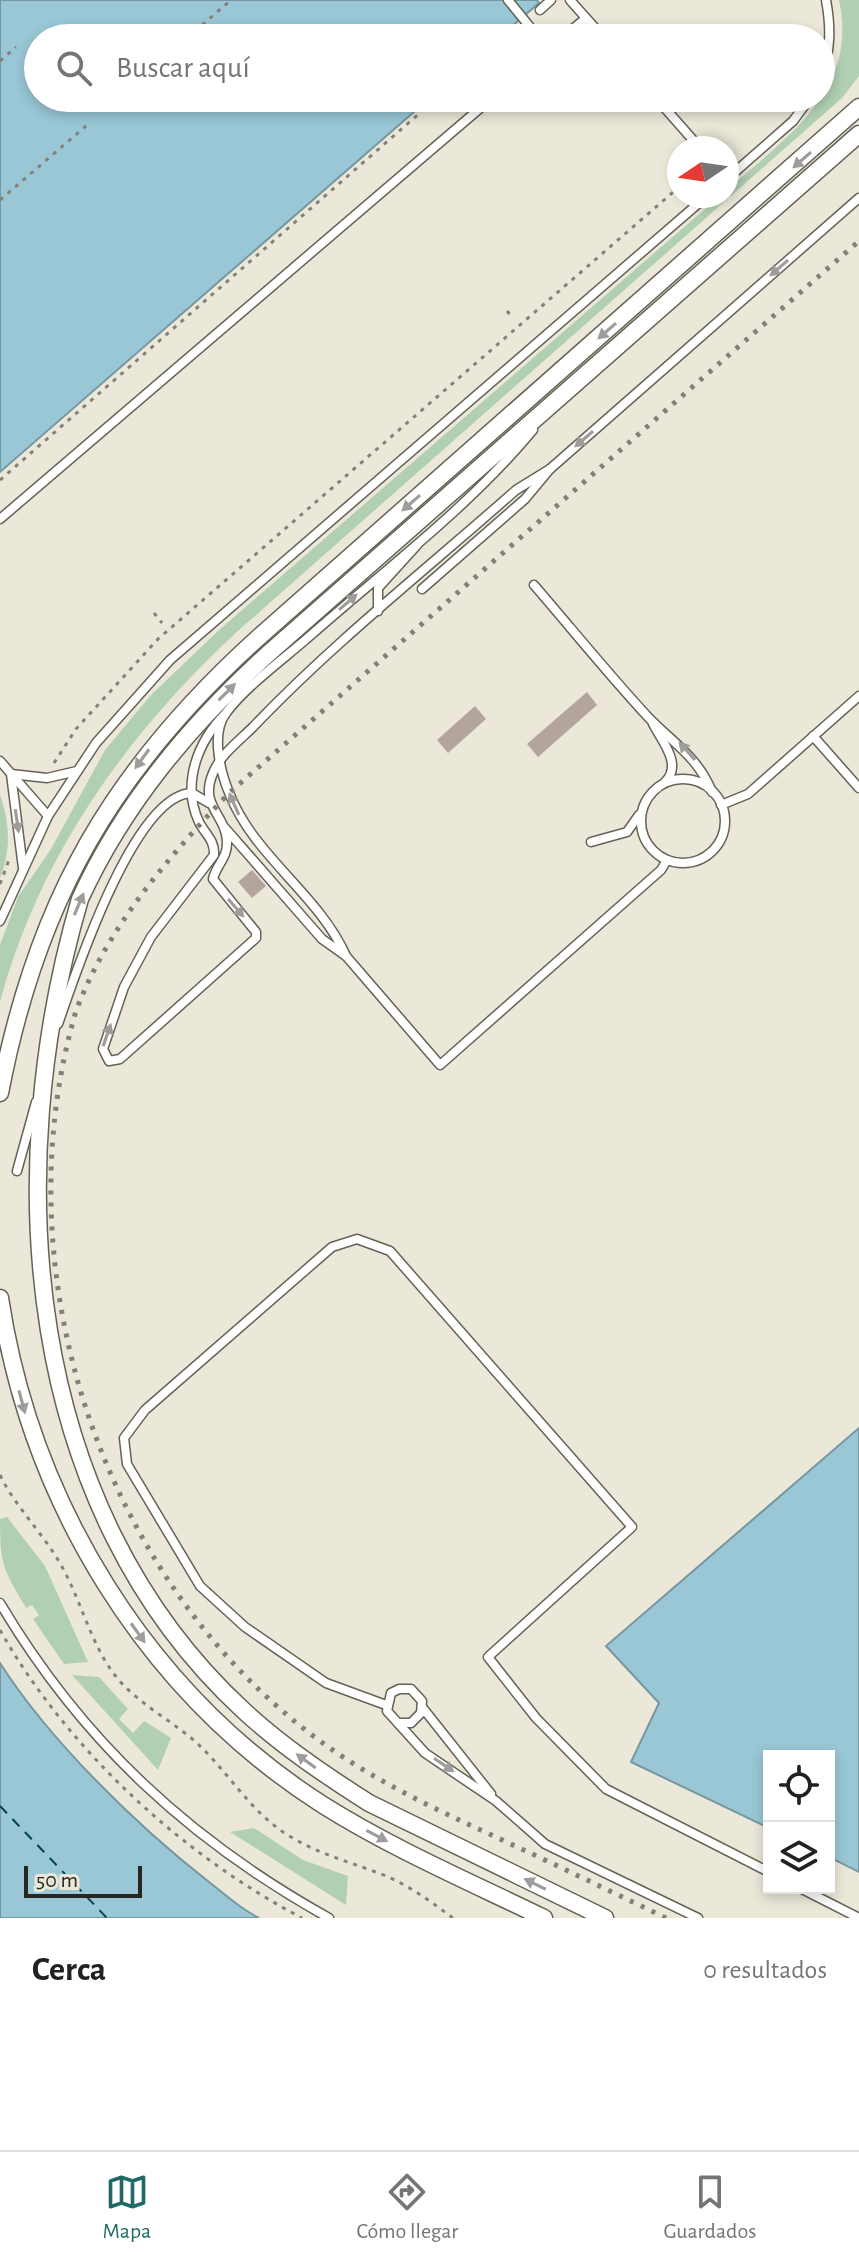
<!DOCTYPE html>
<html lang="es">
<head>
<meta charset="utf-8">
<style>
  body { margin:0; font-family:"Alegreya Sans",sans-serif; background:#f2f2f2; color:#202124 }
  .controls { position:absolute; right:24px; bottom:24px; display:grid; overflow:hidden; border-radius:0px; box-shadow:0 4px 12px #0003 }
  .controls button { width:72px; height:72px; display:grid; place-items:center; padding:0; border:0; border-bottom:2px solid #e0e0e0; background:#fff; color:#202124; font:40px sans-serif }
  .compass { position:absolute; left:667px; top:136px; width:72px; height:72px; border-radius:50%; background:#fff; box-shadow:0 4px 12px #0003; rotate:257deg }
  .scale { position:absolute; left:24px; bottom:20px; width:118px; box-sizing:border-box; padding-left:8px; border:4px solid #272621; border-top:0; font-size:22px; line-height:28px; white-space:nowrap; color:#272621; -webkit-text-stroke:6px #ebe8d9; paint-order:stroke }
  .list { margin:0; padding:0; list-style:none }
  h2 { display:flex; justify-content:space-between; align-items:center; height:104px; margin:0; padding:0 32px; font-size:34px }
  h2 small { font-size:26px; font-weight:400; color:#757577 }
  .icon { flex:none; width:44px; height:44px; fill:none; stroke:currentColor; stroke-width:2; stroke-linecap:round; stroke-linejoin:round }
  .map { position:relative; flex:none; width:859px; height:1918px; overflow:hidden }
  .search { position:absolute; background:#fff; box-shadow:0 4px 12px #0003; left:24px; right:24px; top:24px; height:88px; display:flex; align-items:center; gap:20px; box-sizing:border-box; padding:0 28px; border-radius:44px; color:#757577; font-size:30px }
  .sheet { height:232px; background:#fff }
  nav { display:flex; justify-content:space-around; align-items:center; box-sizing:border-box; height:112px; border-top:2px solid #e0e0e0; background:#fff; font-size:22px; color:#757577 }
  nav a { display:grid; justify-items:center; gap:4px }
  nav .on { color:#1f6a64 }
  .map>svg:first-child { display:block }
  .green { fill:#b1cfb3 }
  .water { fill:#99c7d6; stroke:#7797a0; stroke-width:2 }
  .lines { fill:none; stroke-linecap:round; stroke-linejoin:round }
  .ferry { stroke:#004454; stroke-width:2; stroke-dasharray:10 8; stroke-linecap:butt }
  .building { fill:#b4a49e }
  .lane-casing { stroke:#656255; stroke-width:11 }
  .street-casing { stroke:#656255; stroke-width:19 }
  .path { stroke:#848278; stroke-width:3; stroke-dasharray:4 6; stroke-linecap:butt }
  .lane { stroke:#fff; stroke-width:8 }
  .street { stroke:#fff; stroke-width:16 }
  .rail { stroke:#828077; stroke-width:5; stroke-dasharray:4 8; stroke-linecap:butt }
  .oneway { fill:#9e9d9b }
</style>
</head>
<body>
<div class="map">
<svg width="859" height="1918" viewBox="0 0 859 1918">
  <rect width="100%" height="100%" fill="#ebe8d9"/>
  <g class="green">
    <path d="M839,0h20v76l-17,22 -602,531c-112,103 -200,225 -240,373v-57l18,-48 33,-48 54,-99 46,-55 67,-64 502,-435h7v-6c59,-53 132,-99 112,-190z"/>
    <path d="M0,795c10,29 11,55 0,83z"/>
    <path d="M7,1517l38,49 43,96 -24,2 -31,-45 6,-4 -7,-10 -6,3c-23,-40 -26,-42 -26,-89z"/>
    <polygon points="72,1675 99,1677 128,1709 119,1719 133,1733 144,1721 171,1738 158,1770"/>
    <polygon points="254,1828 303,1860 348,1876 346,1905 230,1832"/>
  </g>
  <g class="water">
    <polygon points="0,0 537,0 539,3 498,38 38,38 38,98 430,98 0,472"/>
    <polygon points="859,1428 859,1872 829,1857 829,1756 769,1756 769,1828 631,1762 659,1703 606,1646"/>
    <path d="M0,1663c49,77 136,162 209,219 16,12 31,27 50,36h-259z"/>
  </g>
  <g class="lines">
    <polyline class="ferry" points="0,1806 107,1918"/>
  </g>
  <g class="building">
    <polygon points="587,692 597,705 538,757 527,744"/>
    <polygon points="475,706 486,719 448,753 437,740"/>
    <polygon points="252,870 266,886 252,898 238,882"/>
  </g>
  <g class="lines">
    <g class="lane-casing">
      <g id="lane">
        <polyline points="508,0 539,38"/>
        <polyline points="570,0 586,18"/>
        <polyline points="540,10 551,0"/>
        <polyline points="562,38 586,18 604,38"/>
        <path d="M821,77c10,-26 10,-50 5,-77"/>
        <polyline points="656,98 700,148"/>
        <polyline points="727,179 793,121 810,98"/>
        <polyline points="0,519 492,98"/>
        <path d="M534,585c38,44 75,90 114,132 25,26 50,40 64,75"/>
        <polyline points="422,589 525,499 550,469 859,198"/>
        <polyline points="378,611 378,588 417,545"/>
        <path d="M226,713c-28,28 -45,70 -27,109 6,12 16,18 15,33l-63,82 -27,50 -21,62 6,12 11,-2 136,-121v-6l-43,-53c3,-14 15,-21 14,-38 -2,-28 -28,-35 -14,-68 7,-18 27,-33 40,-46 81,-85 175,-159 263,-237l34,-21"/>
        <path d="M653,724c9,17 30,41 12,58"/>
        <polyline points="813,736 859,788"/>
        <polyline points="0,761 48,816"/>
        <circle cx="683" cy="821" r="42"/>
        <polyline points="721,805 748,794 859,696"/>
        <polyline points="225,828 322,939 346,956 440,1065 661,870 667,860"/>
        <polyline points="591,842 627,832 639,815"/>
        <polyline points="23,868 11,774 47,778 77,771"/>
        <polyline points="0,921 48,816 96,743 170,660 707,196"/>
        <path d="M346,956c-27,-61 -91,-99 -116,-161 -9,-21 -20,-61 -4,-82 20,-27 59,-55 85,-78 75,-66 158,-128 222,-205"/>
        <path d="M58,1024c17,-49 76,-230 134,-231l17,10"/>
        <polyline points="17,1171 36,1102"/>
        <path d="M0,1603c82,138 189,237 329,315"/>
        <polyline points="386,1705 326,1683 245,1627 200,1586 127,1464 124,1438 145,1410 332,1247 357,1239 390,1251 632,1527 488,1657 536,1718 606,1789 769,1872"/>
        <polyline points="422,1707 491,1794"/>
        <polyline points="398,1723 411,1723 421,1713 422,1701 411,1689 399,1689 391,1693 387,1711 425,1753 496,1801 545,1844 698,1918"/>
        <polyline points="800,1888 859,1918"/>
      </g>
    </g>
    <g class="street-casing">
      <g id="street">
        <path d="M0,1093c37,-194 113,-324 259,-456l600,-530"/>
        <path d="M0,1298c31,205 146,394 323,507 70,44 147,77 221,113"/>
        <path d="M605,1918l-236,-115c-44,-28 -87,-57 -126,-93 -220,-203 -243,-538 -163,-811 44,-96 111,-175 189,-246l590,-519"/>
      </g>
    </g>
    <g class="path">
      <polyline points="187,38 231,0"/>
      <polyline points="506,38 518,27"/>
      <polyline points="0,61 16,47"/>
      <polyline points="0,200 86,126"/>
      <polyline points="507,311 512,317"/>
      <polyline points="0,480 437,98"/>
      <polyline points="154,613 162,623"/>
      <polyline points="54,763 76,729 158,639 679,187"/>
      <polyline points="0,884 10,857"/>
      <path d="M0,1475c16,33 43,58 61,90 20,35 29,77 53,109 24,32 65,49 92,78 29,30 48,63 85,85 28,17 59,25 90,37 26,10 49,27 72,44"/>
      <path d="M0,1630c67,119 182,225 302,288"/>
    </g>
    <use href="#lane" class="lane"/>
    <use href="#street" class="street"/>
    <path class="rail" d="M666,1918c-56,-27 -112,-54 -168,-80 -63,-29 -126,-58 -182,-100 -215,-160 -316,-469 -240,-727 32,-85 92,-153 153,-218l630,-552"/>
  </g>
  <defs><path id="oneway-solid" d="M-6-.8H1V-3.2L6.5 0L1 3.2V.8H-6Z" transform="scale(2)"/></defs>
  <g class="oneway">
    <use href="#oneway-solid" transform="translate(802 160) rotate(139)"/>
    <use href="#oneway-solid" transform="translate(779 268) rotate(139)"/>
    <use href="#oneway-solid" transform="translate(607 331) rotate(139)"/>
    <use href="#oneway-solid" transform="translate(584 439) rotate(139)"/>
    <use href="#oneway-solid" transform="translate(411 503) rotate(139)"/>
    <use href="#oneway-solid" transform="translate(348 602) rotate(-41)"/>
    <use href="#oneway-solid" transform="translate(227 692) rotate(-45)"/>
    <use href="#oneway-solid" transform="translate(687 751) rotate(-132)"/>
    <use href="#oneway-solid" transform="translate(142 759) rotate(126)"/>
    <use href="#oneway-solid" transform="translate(234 804) rotate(-114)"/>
    <use href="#oneway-solid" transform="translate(17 821) rotate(82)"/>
    <use href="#oneway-solid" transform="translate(79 904) rotate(-67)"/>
    <use href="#oneway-solid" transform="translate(236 908) rotate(49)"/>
    <use href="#oneway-solid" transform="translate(107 1035) rotate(-71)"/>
    <use href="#oneway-solid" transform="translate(22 1402) rotate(75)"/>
    <use href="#oneway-solid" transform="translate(138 1633) rotate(54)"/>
    <use href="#oneway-solid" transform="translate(306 1761) rotate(-144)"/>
    <use href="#oneway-solid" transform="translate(444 1765) rotate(34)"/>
    <use href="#oneway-solid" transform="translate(377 1836) rotate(28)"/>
    <use href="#oneway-solid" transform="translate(535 1884) rotate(-154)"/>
  </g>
</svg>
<div class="controls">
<button><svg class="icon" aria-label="locate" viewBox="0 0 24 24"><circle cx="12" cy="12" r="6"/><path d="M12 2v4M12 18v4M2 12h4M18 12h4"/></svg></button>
<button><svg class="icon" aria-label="layers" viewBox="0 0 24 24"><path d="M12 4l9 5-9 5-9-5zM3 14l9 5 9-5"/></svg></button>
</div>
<svg class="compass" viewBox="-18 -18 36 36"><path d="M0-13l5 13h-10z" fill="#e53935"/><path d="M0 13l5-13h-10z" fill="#757577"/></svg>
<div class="scale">50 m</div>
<div class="search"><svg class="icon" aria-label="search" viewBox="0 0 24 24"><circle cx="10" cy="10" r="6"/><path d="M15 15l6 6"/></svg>Buscar aquí</div>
</div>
<section class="sheet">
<h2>Cerca<small>0 resultados</small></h2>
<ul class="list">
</ul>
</section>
<nav>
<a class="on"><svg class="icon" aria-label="map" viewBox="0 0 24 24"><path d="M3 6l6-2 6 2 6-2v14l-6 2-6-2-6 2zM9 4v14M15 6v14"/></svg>Mapa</a>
<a><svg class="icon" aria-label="directions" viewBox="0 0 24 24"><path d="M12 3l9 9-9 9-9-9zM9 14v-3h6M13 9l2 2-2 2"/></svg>Cómo llegar</a>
<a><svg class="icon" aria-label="saved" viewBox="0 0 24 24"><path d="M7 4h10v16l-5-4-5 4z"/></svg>Guardados</a>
</nav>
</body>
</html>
